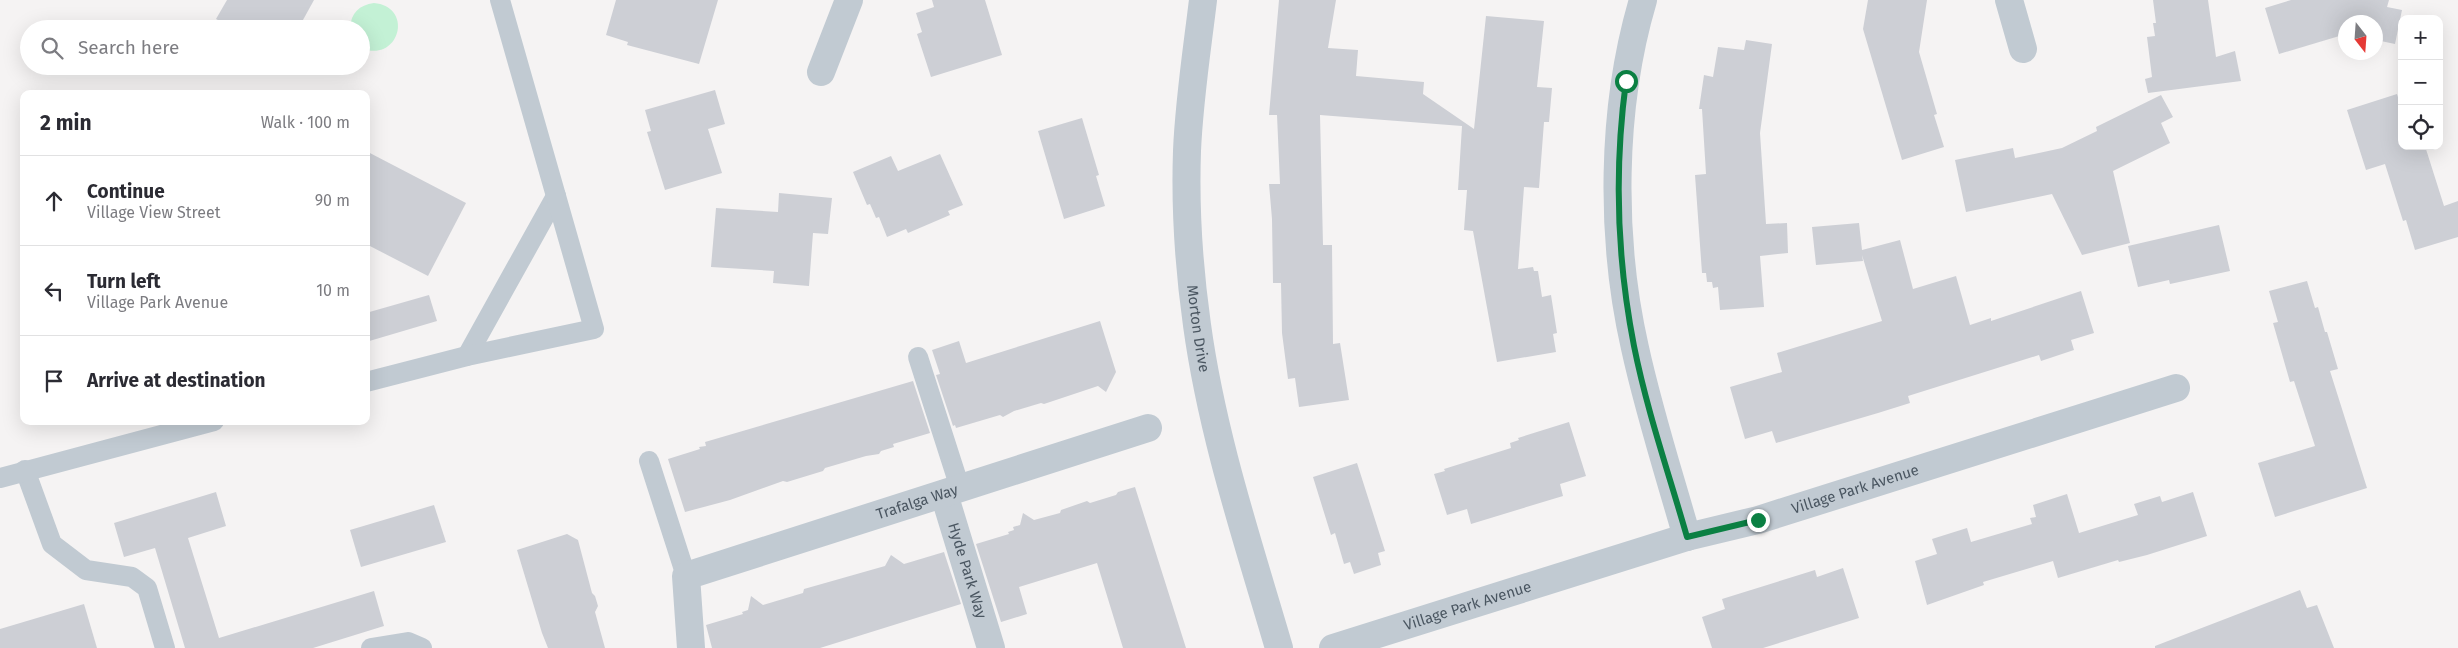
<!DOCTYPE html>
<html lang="en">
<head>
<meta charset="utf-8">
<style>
  body { margin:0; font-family:"Fira Sans",sans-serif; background:#f2f2f3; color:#2b2b33 }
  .controls { position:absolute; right:15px; top:15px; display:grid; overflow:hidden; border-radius:10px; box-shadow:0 5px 20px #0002 }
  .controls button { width:45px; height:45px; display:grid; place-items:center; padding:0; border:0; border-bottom:1px solid #e1e1e2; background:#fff; color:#2b2b33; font:25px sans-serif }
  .compass { position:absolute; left:2338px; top:15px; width:45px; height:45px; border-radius:50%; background:#fff; box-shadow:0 5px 20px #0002; rotate:163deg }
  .stop { position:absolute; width:15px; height:15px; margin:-11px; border:4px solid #0b8043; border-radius:50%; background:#fff }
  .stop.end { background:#0b8043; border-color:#fff; box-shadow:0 1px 5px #0008 }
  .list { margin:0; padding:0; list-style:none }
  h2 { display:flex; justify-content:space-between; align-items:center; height:65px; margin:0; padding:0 20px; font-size:21px }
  h2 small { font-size:16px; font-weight:400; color:#7c7c81 }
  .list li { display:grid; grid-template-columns:32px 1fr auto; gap:15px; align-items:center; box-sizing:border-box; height:90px; padding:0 20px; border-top:1px solid #e1e1e2 }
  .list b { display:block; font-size:19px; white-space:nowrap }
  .list p { margin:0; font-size:16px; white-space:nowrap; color:#7c7c81 }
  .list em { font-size:16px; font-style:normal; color:#7c7c81 }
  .icon { flex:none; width:28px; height:28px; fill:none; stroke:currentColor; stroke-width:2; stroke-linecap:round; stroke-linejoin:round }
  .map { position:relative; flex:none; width:2458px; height:648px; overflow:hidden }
  .search { position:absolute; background:#fff; box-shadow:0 5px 20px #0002; left:20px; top:20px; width:350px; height:55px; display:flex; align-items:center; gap:12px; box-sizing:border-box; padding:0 18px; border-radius:28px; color:#7c7c81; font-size:19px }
  .panel { position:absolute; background:#fff; box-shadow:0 5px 20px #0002; left:20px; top:90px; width:350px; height:335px; border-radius:10px }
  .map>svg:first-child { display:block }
  .green { fill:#c3f1d5 }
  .building { fill:#cdcfd5 }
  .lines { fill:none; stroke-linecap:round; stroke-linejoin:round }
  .service { stroke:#c1cad2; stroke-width:20 }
  .minor { stroke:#c1cad2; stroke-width:28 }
  .route { stroke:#0b8043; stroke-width:6 }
  .labels { text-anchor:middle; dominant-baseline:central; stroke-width:4; stroke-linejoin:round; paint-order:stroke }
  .street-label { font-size:15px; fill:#4a5661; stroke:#fff }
</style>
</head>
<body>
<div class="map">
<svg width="2458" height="648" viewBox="0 0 2458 648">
  <rect width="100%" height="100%" fill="#f5f3f3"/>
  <path class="green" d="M374,3c41,4 25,61 -13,45v-19l-11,-1c1,-15 9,-23 24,-25z"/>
  <g class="building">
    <polygon points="227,0 314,0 298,29 235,29 216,19"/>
    <polygon points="616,0 718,0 699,64 627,45 628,42 606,35"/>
    <polygon points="932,0 985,0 1002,55 931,77 917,34 922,32 916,13 934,7"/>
    <polygon points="1279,0 1336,0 1328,48 1358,50 1356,76 1424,82 1423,94 1474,129 1486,16 1544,21 1537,87 1552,88 1549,122 1544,122 1539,188 1524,187 1518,269 1533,267 1534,271 1538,271 1542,297 1551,295 1557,333 1553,334 1556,352 1497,362 1473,231 1464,230 1467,190 1458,190 1462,126 1320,115 1323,245 1332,245 1333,344 1340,343 1349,400 1299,407 1295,378 1288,379 1282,333 1281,283 1273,283 1272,219 1269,184 1280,184 1277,115 1269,115"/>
    <polygon points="1868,0 1927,0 1919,52 1937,114 1934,115 1944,147 1902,160 1863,29"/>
    <polygon points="2153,0 2208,0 2216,57 2235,51 2241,81 2148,93 2145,79 2152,77 2147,37 2155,36 2153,23 2156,23"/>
    <polygon points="2291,0 2389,0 2387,7 2402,10 2395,44 2376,40 2376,22 2346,22 2346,34 2279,54 2265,8"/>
    <polygon points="1746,40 1772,44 1760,133 1766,224 1787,223 1788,253 1760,256 1764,307 1720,310 1718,287 1713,288 1712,282 1707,282 1706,273 1702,273 1695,175 1706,174 1702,109 1699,109 1704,75 1713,77 1718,47 1744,50"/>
    <polygon points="715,90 725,124 708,129 722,173 665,190 647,132 651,131 645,110"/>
    <polygon points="2397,94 2402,110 2402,146 2425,146 2444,206 2458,201 2458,237 2415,250 2406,220 2403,221 2385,164 2366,170 2347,110"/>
    <polygon points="2161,95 2173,117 2161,123 2170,143 2113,171 2130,243 2082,255 2052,194 1966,212 1955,160 2013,148 2015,158 2062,148 2097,131 2096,127"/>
    <polygon points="1082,118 1099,175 1096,176 1105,206 1064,219 1038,131"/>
    <polygon points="366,151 466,203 428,276 366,244"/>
    <polygon points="940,154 963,205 948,211 950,215 908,233 906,229 887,237 879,217 876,218 870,204 867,205 853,172 891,156 898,171"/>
    <polygon points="779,193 832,198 828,234 813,233 809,286 773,283 774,271 711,267 716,208 778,212"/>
    <polygon points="1859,223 1862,250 1900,240 1913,289 1956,276 1970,325 1991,318 1991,321 2081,291 2094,333 2071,340 2074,350 2041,361 2039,355 1908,396 1910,403 1878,413 1776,443 1772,431 1745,439 1730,387 1782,372 1777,353 1882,321 1862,255 1863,261 1816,265 1812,227"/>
    <polygon points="2219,225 2230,271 2170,284 2169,280 2138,287 2128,246"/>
    <polygon points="2307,281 2315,308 2318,307 2325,332 2327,332 2338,369 2330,371 2367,488 2275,517 2258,463 2315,446 2294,381 2290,382 2273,323 2278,322 2269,291"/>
    <polygon points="429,295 437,321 366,342 366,313"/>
    <polygon points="1100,321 1116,372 1106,392 1098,386 1044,404 1041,403 1014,411 1003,417 1000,415 956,428 955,425 953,426 936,375 940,374 932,350 959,341 966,363"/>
    <polygon points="913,381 930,433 893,444 894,447 881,451 879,454 866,456 825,468 823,471 787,482 783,481 730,500 685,512 668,459 700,449 699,447 706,446 705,442"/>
    <polygon points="1569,422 1586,476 1560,484 1563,496 1471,524 1467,509 1447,515 1434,474 1445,471 1444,469 1511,448 1510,443 1519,440 1518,438"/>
    <polygon points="1357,463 1385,551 1378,553 1381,565 1354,574 1350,562 1344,564 1335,533 1331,535 1313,477"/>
    <polygon points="1135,487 1186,648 1123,648 1097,563 1019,587 1027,614 1001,622 976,544 1009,534 1008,532 1014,530 1013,527 1020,525 1023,513 1034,520 1060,513 1061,510 1087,501 1090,503 1116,495 1118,492"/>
    <polygon points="216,492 226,526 188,538 219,638 374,591 384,626 313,648 185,648 155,548 124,557 114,523"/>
    <polygon points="2193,492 2207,536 2147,555 2119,562 2118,560 2058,578 2053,561 1983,582 1984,585 1927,605 1915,561 1937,554 1932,539 1967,528 1971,542 2032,524 2030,518 2036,517 2033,505 2067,494 2079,533 2138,515 2134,504 2160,496 2162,502"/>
    <polygon points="434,505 446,542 361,567 350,530"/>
    <polygon points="567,534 578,540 592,593 595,596 598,606 595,612 605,648 548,648 542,633 517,550"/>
    <polygon points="944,552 961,604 820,648 712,648 706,625 743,614 742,612 748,610 751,596 763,605 803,593 804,589 885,566 891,555 904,564"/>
    <polygon points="1843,568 1859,618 1763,648 1712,648 1702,617 1725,609 1722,599 1815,570 1817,577"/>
    <polygon points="2300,590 2307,608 2317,605 2334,648 2155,648 2155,646"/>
    <polygon points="84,604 97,648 0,648 0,629"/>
  </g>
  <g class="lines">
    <g class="service">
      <polyline points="467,356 556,196"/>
      <polyline points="918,357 960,488"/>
      <polyline points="366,382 467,356 594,329 500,0"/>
      <polyline points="649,461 686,576"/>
      <polyline points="25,470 52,544 86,570 132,577 147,588 165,648"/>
      <polyline points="0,478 214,421"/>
      <polyline points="371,648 408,642 422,648"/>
    </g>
    <g class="minor">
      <path id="s1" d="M1203,0c-6,50 -14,101 -16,151 -2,57 2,117 10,174 15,110 51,217 82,323"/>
      <path d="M1643,0c-32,108 -33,238 -8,348 14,64 34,126 52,189"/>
      <polyline points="2009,0 2023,49"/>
      <polyline points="821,72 849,0"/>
      <path id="s2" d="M944,494l47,154"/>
      <path id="s3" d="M691,648l-5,-72 462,-148"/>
      <path id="s4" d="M1333,648l354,-111 71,-17 418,-132"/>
    </g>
  </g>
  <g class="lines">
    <path class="route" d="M1626,81c-12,89 -9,178 8,265 13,65 35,128 53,191l71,-17"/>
  </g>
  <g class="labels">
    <g class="street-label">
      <text stroke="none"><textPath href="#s1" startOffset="330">Morton Drive</textPath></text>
      <text stroke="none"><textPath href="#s4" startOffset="546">Village Park Avenue</textPath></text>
      <text stroke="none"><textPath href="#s3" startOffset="315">Trafalga Way</textPath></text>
      <text stroke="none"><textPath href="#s2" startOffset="80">Hyde Park Way</textPath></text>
      <text stroke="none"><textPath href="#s4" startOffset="141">Village Park Avenue</textPath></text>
    </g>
  </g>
</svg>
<div class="controls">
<button>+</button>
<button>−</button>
<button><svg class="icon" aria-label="locate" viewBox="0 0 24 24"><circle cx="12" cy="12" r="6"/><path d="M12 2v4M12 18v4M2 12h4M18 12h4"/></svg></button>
</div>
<svg class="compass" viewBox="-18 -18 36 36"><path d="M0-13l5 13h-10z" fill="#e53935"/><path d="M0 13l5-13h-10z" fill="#7c7c81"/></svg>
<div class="stop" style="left:1626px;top:81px"></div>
<div class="stop end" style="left:1758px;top:520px"></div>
<div class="search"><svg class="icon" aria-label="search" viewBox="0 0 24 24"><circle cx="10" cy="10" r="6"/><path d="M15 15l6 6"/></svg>Search here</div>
<section class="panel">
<h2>2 min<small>Walk · 100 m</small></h2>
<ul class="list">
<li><svg class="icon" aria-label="ahead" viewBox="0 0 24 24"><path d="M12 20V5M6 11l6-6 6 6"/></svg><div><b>Continue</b><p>Village View Street</p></div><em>90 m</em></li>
<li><svg class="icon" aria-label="left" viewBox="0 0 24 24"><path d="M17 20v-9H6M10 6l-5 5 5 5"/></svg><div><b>Turn left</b><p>Village Park Avenue</p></div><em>10 m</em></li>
<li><svg class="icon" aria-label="arrive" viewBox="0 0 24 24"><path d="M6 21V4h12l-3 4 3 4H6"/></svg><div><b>Arrive at destination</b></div></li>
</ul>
</section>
</div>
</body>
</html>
